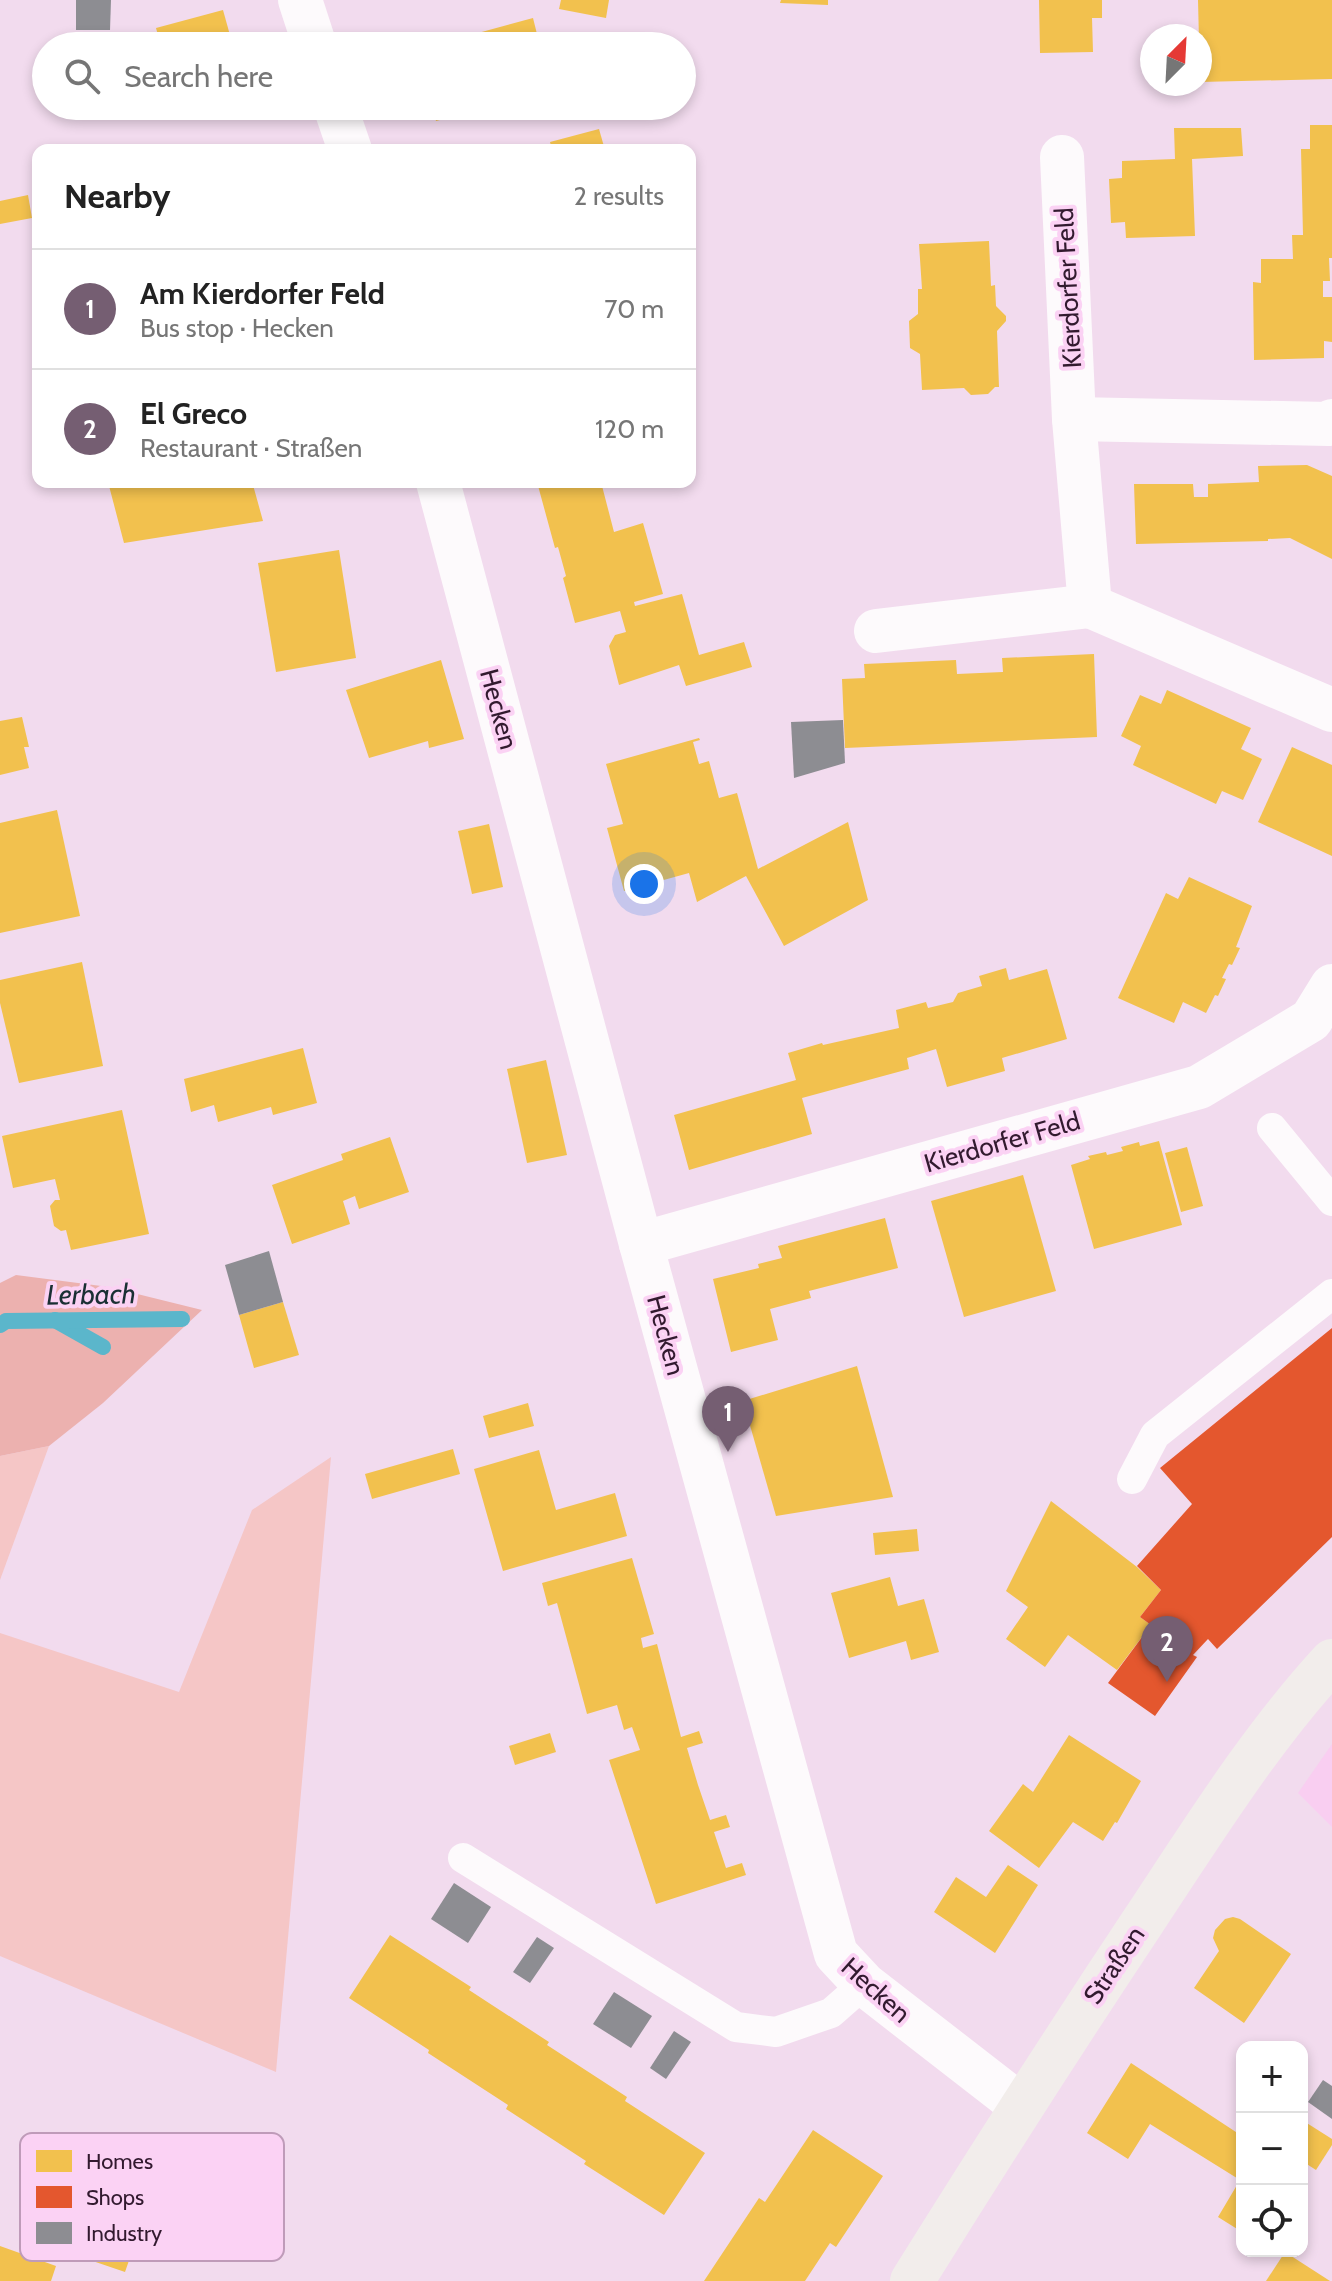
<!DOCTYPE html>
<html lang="en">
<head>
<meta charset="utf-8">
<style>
  body { margin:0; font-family:Cabin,sans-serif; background:#f6f6f6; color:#222 }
  .controls { position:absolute; right:24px; bottom:24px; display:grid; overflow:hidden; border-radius:16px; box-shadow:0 4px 12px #0003 }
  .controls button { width:72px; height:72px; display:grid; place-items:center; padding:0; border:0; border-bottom:2px solid #e0e0e0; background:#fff; color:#222; font:40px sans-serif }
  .compass { position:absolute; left:1140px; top:24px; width:72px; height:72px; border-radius:50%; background:#fff; box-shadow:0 4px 12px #0003; rotate:24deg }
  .you { position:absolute; left:644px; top:884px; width:28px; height:28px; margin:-20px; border:6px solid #fff; border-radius:50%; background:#1a73e8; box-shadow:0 0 0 12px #1a73e833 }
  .badge { display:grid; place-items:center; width:52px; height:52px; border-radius:50%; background:#755e72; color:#fff; font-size:26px; font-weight:700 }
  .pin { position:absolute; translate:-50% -66px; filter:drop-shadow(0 2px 4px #0008) }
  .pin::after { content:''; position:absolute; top:42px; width:28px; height:24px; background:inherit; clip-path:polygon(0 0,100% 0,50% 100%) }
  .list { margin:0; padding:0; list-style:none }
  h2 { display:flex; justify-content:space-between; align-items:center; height:104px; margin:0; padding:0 32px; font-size:34px }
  h2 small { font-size:26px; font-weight:400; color:#767676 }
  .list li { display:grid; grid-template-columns:52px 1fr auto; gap:24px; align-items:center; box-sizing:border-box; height:120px; padding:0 32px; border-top:2px solid #e0e0e0 }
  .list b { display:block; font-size:30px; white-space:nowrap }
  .list p { margin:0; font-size:26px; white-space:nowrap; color:#767676 }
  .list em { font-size:26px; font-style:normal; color:#767676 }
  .icon { flex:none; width:44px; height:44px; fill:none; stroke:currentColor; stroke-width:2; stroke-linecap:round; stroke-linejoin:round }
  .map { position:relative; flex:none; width:1332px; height:2281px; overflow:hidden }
  .search { position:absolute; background:#fff; box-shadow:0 4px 12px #0003; left:32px; top:32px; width:664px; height:88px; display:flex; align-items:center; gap:20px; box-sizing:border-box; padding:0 28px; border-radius:44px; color:#767676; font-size:30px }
  .panel { position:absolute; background:#fff; box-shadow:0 4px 12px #0003; left:32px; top:144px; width:664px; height:344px; border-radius:16px }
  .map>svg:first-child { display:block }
  .built { fill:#f9cef1 }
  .green { fill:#f5c6c6 }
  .forest { fill:#ecb1af }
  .homes { fill:#f2c14e }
  .shops { fill:#e4572e }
  .industry { fill:#8d8d92 }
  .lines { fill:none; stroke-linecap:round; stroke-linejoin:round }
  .stream { stroke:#5bb6cb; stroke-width:16 }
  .lane { stroke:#fdfafc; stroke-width:30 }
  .street { stroke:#fdfafc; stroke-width:44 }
  .secondary { stroke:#f2edeb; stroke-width:44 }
  .labels { text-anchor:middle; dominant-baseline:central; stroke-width:8; stroke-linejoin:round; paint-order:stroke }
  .street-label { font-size:26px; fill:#321a2f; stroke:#fbd2f4 }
  .water-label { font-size:28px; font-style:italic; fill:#1a2f34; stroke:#fbd2f4 }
  .key { fill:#fbd2f4; stroke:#bf9bb9; stroke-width:2 }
  .key-label { font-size:22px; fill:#321a2f }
</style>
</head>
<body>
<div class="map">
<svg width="1332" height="2281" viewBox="0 0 1332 2281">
  <rect width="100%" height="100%" fill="#f2dbee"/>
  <polygon class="built" points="1332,1744 1332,1827 1298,1793"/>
  <g class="green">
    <polygon points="49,1446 0,1580 0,1456"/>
    <polygon points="331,1457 276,2072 0,1956 0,1633 179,1692 252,1510"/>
  </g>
  <polygon class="forest" points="16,1275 109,1287 202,1310 103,1403 49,1446 0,1456 0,1283"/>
  <g class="homes">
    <polygon points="561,0 609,0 606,18 559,9"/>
    <polygon points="781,0 828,0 828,5 780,3"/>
    <polygon points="1039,0 1102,0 1102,18 1092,18 1093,52 1040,53"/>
    <polygon points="1198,0 1332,0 1332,79 1200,82"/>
    <polygon points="223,10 233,46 161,46 156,28"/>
    <polygon points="533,18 540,46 470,46 467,36"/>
    <polygon points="432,106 488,106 489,107 436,121"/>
    <polygon points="1310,125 1332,125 1332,258 1329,258 1330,281 1323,281 1323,297 1332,297 1332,342 1324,341 1324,358 1254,360 1253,282 1261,283 1261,259 1293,259 1292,235 1303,235 1301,149 1310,149"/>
    <polygon points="1174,128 1241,128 1243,156 1192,159 1195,236 1126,238 1125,222 1111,223 1109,179 1122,178 1122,161 1175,159"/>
    <polygon points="599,129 605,150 552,150 550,142"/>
    <polygon points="28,195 32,218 0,224 0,201"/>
    <polygon points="989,241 991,286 995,285 996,306 1006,316 1006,321 997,331 999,387 995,387 988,394 971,395 964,388 922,390 920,354 910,348 909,321 918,314 918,289 922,289 919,244"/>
    <polygon points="1307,465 1332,476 1332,559 1290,538 1268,539 1268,541 1136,544 1134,484 1193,484 1194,497 1208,497 1208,484 1259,482 1258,466"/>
    <polygon points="108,482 260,482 253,485 263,521 124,543"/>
    <polygon points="537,482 601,482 614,532 643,523 663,594 634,602 635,606 682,594 699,655 744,642 752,667 686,686 679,665 619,685 609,646 615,635 626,632 620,611 575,623 563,578 566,576 558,547 555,548"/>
    <polygon points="339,550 356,658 276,672 258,563"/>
    <polygon points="1094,654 1097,737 845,748 842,679 865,678 864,664 956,660 957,674 1003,672 1002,658"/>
    <polygon points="441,660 464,739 429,748 428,741 369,758 346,690"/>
    <polygon points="1167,690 1251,728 1241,749 1262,759 1243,800 1222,791 1216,804 1133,765 1141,746 1121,736 1140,695 1161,704"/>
    <polygon points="22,717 29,747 24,747 29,768 0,775 0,721"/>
    <polygon points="699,738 700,740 693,742 699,764 709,761 719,798 737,793 758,869 848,822 868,900 784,946 746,876 697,902 689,873 624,891 607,828 623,824 606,764"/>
    <polygon points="1292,747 1332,765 1332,856 1258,822"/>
    <polygon points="57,810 80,916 0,933 0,823"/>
    <polygon points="489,824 503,887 472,894 458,831"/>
    <polygon points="1189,877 1252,906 1236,947 1240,948 1232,965 1229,964 1222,978 1226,979 1218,996 1215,995 1206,1013 1183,1002 1174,1023 1118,998 1166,893 1178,899"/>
    <polygon points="82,962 103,1066 19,1083 0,1003 0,980"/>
    <polygon points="1006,968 1009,980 1047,969 1067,1039 1002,1058 1005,1071 947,1087 936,1049 907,1058 909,1069 802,1098 812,1134 689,1170 674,1115 796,1080 788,1053 822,1043 823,1045 899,1028 896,1010 926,1002 928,1008 953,1002 958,993 982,986 979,976"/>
    <polygon points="303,1048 317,1103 273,1115 271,1107 218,1122 214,1105 191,1112 184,1079"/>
    <polygon points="546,1060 567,1155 527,1163 507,1069"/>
    <polygon points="122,1110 149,1234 71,1250 66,1230 61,1231 54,1226 50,1206 55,1200 60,1200 55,1179 13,1188 2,1136"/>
    <polygon points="390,1137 409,1192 359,1209 355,1196 343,1201 350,1224 292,1244 272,1185 343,1160 341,1154"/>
    <polygon points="1159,1141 1182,1225 1094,1249 1071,1165 1090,1159 1088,1156 1106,1152 1107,1155 1123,1151 1121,1147 1139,1142 1140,1146"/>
    <polygon points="1187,1147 1203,1206 1181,1212 1165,1153"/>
    <polygon points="1023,1175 1056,1291 964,1317 931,1201"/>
    <polygon points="885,1218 898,1268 809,1291 811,1298 770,1309 778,1340 731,1352 713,1279 759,1268 758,1264 782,1258 778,1246"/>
    <polygon points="283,1302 299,1355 254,1368 239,1315"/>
    <polygon points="857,1366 893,1497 776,1516 743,1401"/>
    <polygon points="528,1403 534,1426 489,1438 483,1416"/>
    <polygon points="453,1449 460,1474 372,1499 365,1474"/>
    <polygon points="539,1450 556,1510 615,1493 627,1536 503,1571 474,1469"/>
    <polygon points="1051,1501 1137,1567 1161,1590 1140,1617 1151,1625 1117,1670 1068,1635 1045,1667 1006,1639 1028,1607 1006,1591"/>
    <polygon points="917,1529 919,1551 875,1555 873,1533"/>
    <polygon points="632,1558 654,1634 641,1638 643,1648 657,1644 681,1737 699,1731 703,1743 687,1748 698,1785 710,1820 726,1815 730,1827 714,1832 726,1868 742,1863 746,1875 656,1904 609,1760 640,1750 632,1727 624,1730 617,1705 587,1714 557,1603 548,1606 542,1583"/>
    <polygon points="890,1577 898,1606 924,1599 939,1652 911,1660 906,1641 849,1658 831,1593"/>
    <polygon points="550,1733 556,1752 515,1765 509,1746"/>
    <polygon points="1069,1735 1141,1781 1117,1823 1115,1822 1103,1841 1073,1822 1039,1868 989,1831 1023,1784 1033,1792"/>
    <polygon points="1008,1865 1038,1885 995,1953 934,1912 956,1877 986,1897"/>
    <polygon points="1233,1917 1240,1919 1291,1954 1244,2023 1194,1988 1219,1951 1213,1938 1215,1930 1225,1919"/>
    <polygon points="390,1935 471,1987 469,1990 549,2042 547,2045 627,2097 625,2101 705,2153 664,2215 584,2164 586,2161 506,2109 508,2105 428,2053 429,2050 349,1998"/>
    <polygon points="1131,2063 1242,2136 1242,2232 1218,2217 1240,2180 1150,2124 1128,2159 1087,2133"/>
    <polygon points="1302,2120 1332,2139 1332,2145 1316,2170 1302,2161"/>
    <polygon points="813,2130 883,2176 836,2247 830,2243 805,2281 704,2281 759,2198 765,2202"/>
    <polygon points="114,2155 146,2167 136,2195 150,2200 125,2272 78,2256"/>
    <polygon points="0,2246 56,2266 51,2281 0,2281"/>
    <polygon points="1285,2252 1330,2281 1266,2281"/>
  </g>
  <polygon class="shops" points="1332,1328 1332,1537 1217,1649 1208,1639 1193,1655 1197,1657 1155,1716 1108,1683 1151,1625 1140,1617 1161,1590 1137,1566 1192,1504 1160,1468"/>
  <g class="industry">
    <polygon points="76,0 111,0 110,30 76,30"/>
    <polygon points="843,720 845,763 794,778 791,722"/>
    <polygon points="269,1251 283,1302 239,1315 225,1265"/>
    <polygon points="454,1883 491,1907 468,1943 431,1919"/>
    <polygon points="537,1937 554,1948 530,1983 513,1972"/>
    <polygon points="614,1992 652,2016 631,2048 593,2024"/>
    <polygon points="674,2031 691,2042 666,2079 650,2068"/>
    <polygon points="1323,2080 1332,2086 1332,2119 1308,2102"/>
  </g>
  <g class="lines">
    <g class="stream">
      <polyline points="55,1320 103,1347"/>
      <polyline points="0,1325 6,1321 182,1319"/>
    </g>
    <g class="lane">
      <polyline points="1272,1128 1332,1201"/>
      <polyline points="1132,1479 1155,1435 1332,1294"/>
      <polyline points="463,1858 736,2027 776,2032 831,2013 864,1984"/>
    </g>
    <g class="street">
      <polyline points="300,0 315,46"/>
      <polyline points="335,106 350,150"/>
      <polyline points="1062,157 1074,419"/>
      <polyline points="1332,421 1329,424 1074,419 1090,606 1332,710"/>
      <polyline points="438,482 641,1244 836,1954 864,1984 1021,2106"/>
      <polyline points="876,631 1090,606"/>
      <polyline points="641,1244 1199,1087 1311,1020 1332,986"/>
    </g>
    <path class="secondary" d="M912,2281c76,-122 153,-242 232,-361 59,-89 116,-181 188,-259"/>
  </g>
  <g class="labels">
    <g class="street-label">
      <text transform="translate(1068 288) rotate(-93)">Kierdorfer Feld</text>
      <text transform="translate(499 709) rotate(75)">Hecken</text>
      <text transform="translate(1002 1142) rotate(-16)">Kierdorfer Feld</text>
      <text transform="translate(666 1335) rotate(75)">Hecken</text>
      <text transform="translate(1114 1965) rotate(-56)">Straßen</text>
      <text transform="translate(876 1990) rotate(42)">Hecken</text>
    </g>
    <g class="water-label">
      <text transform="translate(91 1294) rotate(-1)">Lerbach</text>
    </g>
  </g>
  <rect x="20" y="2133" width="264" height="128" rx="12" class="key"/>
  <rect x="36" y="2150" width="36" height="22" fill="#f2c14e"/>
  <rect x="36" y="2186" width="36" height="22" fill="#e4572e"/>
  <rect x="36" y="2222" width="36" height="22" fill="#8d8d92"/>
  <g class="key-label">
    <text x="86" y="2169">Homes</text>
    <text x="86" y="2205">Shops</text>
    <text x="86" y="2241">Industry</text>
  </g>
</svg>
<div class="controls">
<button>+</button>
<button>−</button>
<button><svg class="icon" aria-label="locate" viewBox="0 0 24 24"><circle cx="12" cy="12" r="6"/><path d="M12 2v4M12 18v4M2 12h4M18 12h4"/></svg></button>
</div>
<svg class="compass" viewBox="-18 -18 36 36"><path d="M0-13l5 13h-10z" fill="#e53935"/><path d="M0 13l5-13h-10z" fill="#767676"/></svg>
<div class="you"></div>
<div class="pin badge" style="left:728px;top:1452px">1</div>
<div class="pin badge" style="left:1167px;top:1682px">2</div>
<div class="search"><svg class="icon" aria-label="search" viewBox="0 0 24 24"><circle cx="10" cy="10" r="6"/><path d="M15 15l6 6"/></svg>Search here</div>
<section class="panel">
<h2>Nearby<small>2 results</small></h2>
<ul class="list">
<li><span class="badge">1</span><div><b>Am Kierdorfer Feld</b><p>Bus stop · Hecken</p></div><em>70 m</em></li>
<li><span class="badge">2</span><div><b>El Greco</b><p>Restaurant · Straßen</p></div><em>120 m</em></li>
</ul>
</section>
</div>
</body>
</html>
